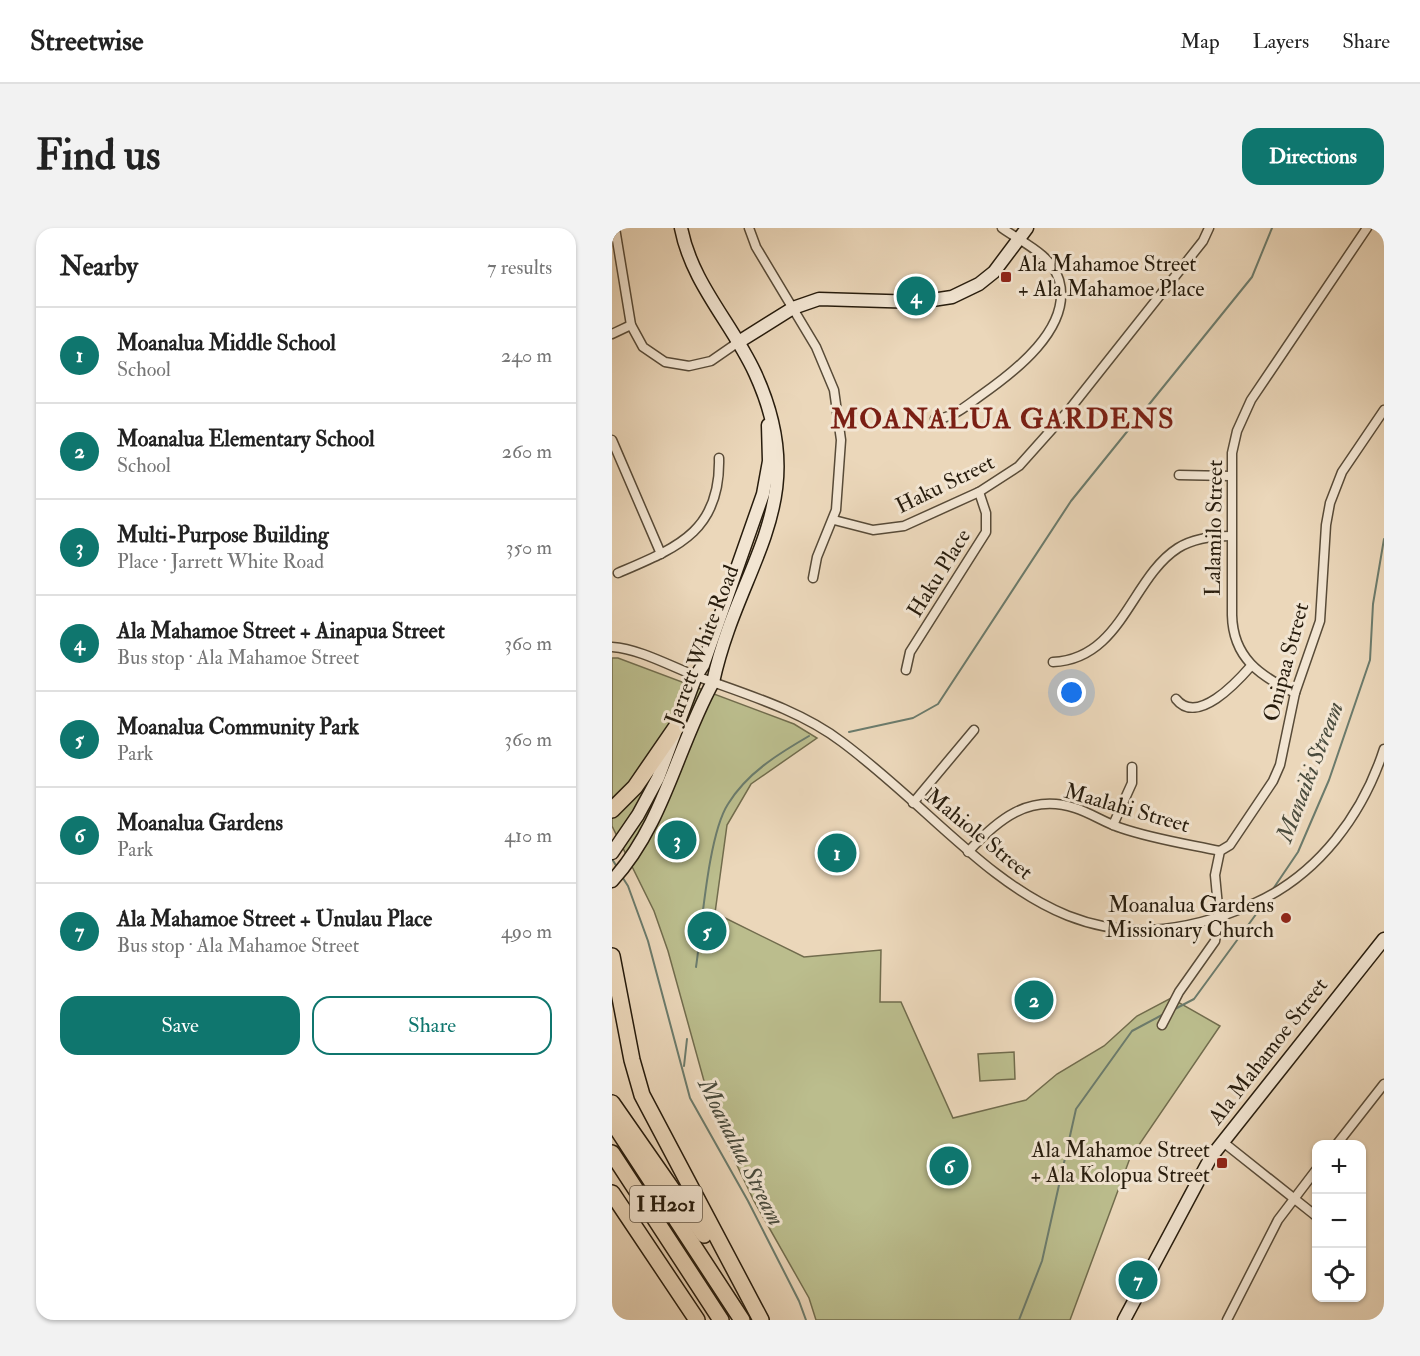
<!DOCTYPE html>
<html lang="en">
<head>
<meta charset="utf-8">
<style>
  body { margin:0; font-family:"IM FELL Double Pica",serif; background:#f2f2f2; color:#222 }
  .controls { position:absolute; right:18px; bottom:18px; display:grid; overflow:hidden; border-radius:12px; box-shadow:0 2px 4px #0004 }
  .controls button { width:54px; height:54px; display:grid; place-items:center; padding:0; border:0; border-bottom:2px solid #e0e0e0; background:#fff; color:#222; font:30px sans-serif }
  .you { position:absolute; left:460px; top:465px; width:21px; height:21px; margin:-15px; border:4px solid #fff; border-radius:50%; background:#1a73e8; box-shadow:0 0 0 9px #1a73e833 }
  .badge { display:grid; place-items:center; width:39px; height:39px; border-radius:50%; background:#0f766e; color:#fff; font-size:20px; font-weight:700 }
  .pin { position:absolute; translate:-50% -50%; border:3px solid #fff; box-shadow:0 2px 6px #0006 }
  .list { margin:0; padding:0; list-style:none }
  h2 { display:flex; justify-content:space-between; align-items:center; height:78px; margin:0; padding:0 24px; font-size:26px }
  h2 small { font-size:20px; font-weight:400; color:#767676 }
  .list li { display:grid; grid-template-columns:39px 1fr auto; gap:18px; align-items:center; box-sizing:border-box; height:96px; padding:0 24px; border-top:2px solid #e0e0e0 }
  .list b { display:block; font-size:22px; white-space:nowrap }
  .list p { margin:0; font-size:20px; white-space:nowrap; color:#767676 }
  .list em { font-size:20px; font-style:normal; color:#767676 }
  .actions { display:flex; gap:12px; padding:18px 24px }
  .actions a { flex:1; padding:14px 0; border:2px solid #0f766e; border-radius:18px; text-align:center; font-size:21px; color:#0f766e }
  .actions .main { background:#0f766e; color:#fff }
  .icon { flex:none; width:33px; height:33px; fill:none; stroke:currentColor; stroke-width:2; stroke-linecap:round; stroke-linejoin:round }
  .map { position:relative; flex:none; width:772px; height:1092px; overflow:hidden; border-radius:18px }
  header { display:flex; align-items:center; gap:36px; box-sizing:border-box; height:84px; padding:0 30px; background:#fff; border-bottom:2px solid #e0e0e0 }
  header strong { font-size:28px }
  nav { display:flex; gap:33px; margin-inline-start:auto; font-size:21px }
  .intro { display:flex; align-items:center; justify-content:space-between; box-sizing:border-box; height:144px; padding:0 36px }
  h1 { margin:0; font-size:42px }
  .button { padding:15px 27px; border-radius:18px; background:#0f766e; color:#fff; font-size:21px; font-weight:700 }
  main { display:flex; gap:36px; padding:0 36px }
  aside { flex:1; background:#fff; border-radius:18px; box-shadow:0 2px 4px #0004 }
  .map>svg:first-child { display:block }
  .green { fill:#bbbd8d; stroke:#716c4d; stroke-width:1.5 }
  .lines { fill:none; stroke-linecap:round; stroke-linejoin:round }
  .stream { stroke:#6b7b6c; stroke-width:2 }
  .street-casing { stroke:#584b38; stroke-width:11 }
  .secondary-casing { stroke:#271c0d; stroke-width:15 }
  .highway-casing { stroke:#271c0d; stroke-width:18 }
  .street { stroke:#f2e5d2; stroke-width:8 }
  .secondary { stroke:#f2e5d2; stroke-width:12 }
  .highway { stroke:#ebd7ba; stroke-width:15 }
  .poi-dot { fill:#8f2418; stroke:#f2e5d2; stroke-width:2 }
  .labels { text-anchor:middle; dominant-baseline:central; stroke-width:6; stroke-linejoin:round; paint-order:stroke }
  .shield { fill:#f2e5d2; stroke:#645848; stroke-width:1.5 }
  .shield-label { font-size:21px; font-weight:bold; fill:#271c0d }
  .poi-label { font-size:22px; fill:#271c0d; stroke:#f2e5d2; text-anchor:end }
  .street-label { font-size:22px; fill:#271c0d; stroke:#f2e5d2 }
  .water-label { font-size:24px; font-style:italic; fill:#494b3d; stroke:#f2e5d2 }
  .district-label { font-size:28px; font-weight:bold; letter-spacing:1.5px; fill:#7a1f14; stroke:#f2e5d2 }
</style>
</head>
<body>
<header>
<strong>Streetwise</strong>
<nav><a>Map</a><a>Layers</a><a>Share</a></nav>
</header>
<div class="intro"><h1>Find us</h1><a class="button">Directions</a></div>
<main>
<aside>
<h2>Nearby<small>7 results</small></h2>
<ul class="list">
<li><span class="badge">1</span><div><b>Moanalua Middle School</b><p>School</p></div><em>240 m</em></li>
<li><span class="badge">2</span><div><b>Moanalua Elementary School</b><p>School</p></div><em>260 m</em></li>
<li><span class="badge">3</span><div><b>Multi-Purpose Building</b><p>Place · Jarrett White Road</p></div><em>350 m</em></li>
<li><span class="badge">4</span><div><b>Ala Mahamoe Street + Ainapua Street</b><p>Bus stop · Ala Mahamoe Street</p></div><em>360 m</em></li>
<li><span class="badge">5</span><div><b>Moanalua Community Park</b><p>Park</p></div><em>360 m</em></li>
<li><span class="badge">6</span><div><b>Moanalua Gardens</b><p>Park</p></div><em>410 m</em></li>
<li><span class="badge">7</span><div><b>Ala Mahamoe Street + Unulau Place</b><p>Bus stop · Ala Mahamoe Street</p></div><em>490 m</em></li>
</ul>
<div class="actions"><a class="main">Save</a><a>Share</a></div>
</aside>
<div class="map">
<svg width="772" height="1092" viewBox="0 0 772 1092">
  <rect width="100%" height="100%" fill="#ebd7ba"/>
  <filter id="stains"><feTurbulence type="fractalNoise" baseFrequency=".00333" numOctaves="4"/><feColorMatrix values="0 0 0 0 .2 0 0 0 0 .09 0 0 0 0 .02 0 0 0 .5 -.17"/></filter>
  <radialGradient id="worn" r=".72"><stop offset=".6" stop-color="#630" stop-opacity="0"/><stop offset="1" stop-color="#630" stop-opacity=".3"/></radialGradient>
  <g class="green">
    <polygon points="0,430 6,430 182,496 205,510 139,556 115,597 103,685 192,729 269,722 268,774 289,774 341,890 414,872 445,846 492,818 525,788 559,770 608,798 518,930 458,1092 204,1092 197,1070 142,973 102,889 56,723 42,683 0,598"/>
    <polygon points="402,824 403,851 368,853 366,826"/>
  </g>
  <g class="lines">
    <g class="stream">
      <polyline points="237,504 301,490 326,476 459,273 640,49 660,0"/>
      <polyline points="0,631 5,639"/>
      <polyline points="9,647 16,658 36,713 78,870 136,973 187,1073 194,1092"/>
      <polyline points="661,661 686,624 717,552 758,432 761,376 772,311"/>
      <path d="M84,739c6,-40 12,-132 32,-163 19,-31 50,-50 81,-68"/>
      <polyline points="561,782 582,771 653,674"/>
      <polyline points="72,838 75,811"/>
      <polyline points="407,1092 430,1033 464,881 520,803 550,787"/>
    </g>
    <g class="street-casing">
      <g id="street">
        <polyline points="3,0 19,97 31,119 53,134 77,138 99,133 125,115"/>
        <polyline points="137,0 144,19 204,119 222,162 229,212 224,282 205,329 201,350"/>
        <polyline points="0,106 19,97"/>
        <path d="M323,191c18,-1 31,-13 45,-23 33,-23 93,-68 79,-116 -8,-26 -36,-37 -57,-52"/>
        <polyline points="0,212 49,326"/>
        <polyline points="567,247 618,248"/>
        <polyline points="222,292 261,302 292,298 367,264 407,238 457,182 591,13 597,0"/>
        <path d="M6,345c58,-25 103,-41 101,-115"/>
        <path d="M0,419c28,2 58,19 84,29 49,18 104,34 146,66 137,102 214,249 413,161 64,-29 108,-89 129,-154"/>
        <path d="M441,434c69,-3 78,-84 125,-114 16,-10 34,-12 53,-12"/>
        <polyline points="294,442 298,424 374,304 374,285 367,264"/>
        <path d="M683,465c-35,-17 -62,-35 -63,-78v-162l5,-22 14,-31 116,-172"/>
        <path d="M564,471c21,27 61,-17 75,-33"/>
        <polyline points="301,575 362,502"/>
        <polyline points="501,597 520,555 520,539"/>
        <path d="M356,624c29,-32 61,-59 107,-44 16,5 30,15 46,20 32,11 66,16 99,23"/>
        <polyline points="550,797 567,764 603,713 607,689 603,647 608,623 618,617 661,553 668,537 683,465 708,393 714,297 718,275 730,244 772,182"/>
        <polyline points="611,914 704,988"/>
        <polyline points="725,916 772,856"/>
        <polyline points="615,1092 666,992 704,942"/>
      </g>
    </g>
    <g class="secondary-casing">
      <g id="secondary">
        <polyline points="125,115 181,80 207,71 307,74 340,69 367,56 382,44 415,0"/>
        <polyline points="0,625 26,587 46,550 84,448 91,437 151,266 157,233 156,197"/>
        <path d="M0,653c52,-57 65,-134 101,-199 26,-120 102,-179 42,-309 -23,-50 -63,-89 -74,-145"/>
        <polyline points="512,1092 599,929 772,711"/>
      </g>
    </g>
    <g class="highway-casing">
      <g id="highway">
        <polyline points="0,582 23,559 65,498"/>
        <polyline points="0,728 20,832 30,867 149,1092"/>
        <polyline points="0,875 92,1007"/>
        <polyline points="0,893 130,1092"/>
        <polyline points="0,925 109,1092"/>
        <polyline points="0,965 85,1092"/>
      </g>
    </g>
    <use href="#street" class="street"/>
    <use href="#secondary" class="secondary"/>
    <use href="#highway" class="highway"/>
  </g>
  <g class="poi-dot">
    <rect x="388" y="43" width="12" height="12" rx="3"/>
    <circle cx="674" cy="690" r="6"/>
    <rect x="604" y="929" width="12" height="12" rx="3"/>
  </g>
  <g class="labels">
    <rect class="shield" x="18" y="958" width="72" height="36" rx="4.5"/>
    <g class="shield-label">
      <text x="54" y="976">I H201</text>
    </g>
    <g class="poi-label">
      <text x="406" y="36" text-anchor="start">Ala Mahamoe Street<tspan x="406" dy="25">+ Ala Mahamoe Place</tspan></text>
      <text x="662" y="677">Moanalua Gardens<tspan x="662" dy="25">Missionary Church</tspan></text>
      <text x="598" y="922">Ala Mahamoe Street<tspan x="598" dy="25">+ Ala Kolopua Street</tspan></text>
    </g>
    <g class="street-label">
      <text transform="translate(333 256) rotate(-26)">Haku Street</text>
      <text transform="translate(602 300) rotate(-89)">Lalamilo Street</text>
      <text transform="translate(327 345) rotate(-58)">Haku Place</text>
      <text transform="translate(90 417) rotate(-69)">Jarrett White Road</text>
      <text transform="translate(674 434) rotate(-75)">Onipaa Street</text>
      <text transform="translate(515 580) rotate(16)">Maalahi Street</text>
      <text transform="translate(367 606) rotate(39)">Mahiole Street</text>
      <text transform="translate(656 823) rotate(-52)">Ala Mahamoe Street</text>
    </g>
    <g class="water-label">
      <text transform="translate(698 544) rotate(-69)">Manaiki Stream</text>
      <text transform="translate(129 924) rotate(63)">Moanalua Stream</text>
    </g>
    <g class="district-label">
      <text x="391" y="191">MOANALUA GARDENS</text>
    </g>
  </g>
  <rect width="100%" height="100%" filter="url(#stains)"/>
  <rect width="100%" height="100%" fill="url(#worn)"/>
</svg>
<div class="controls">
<button>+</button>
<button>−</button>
<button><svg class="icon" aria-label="locate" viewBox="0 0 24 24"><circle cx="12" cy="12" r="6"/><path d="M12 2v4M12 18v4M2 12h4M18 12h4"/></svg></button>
</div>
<div class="you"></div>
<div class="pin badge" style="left:225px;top:625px">1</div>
<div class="pin badge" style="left:422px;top:772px">2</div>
<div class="pin badge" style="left:65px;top:612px">3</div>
<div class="pin badge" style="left:304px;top:68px">4</div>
<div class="pin badge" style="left:95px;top:703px">5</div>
<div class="pin badge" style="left:337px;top:938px">6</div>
<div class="pin badge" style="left:526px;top:1052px">7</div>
</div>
</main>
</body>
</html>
